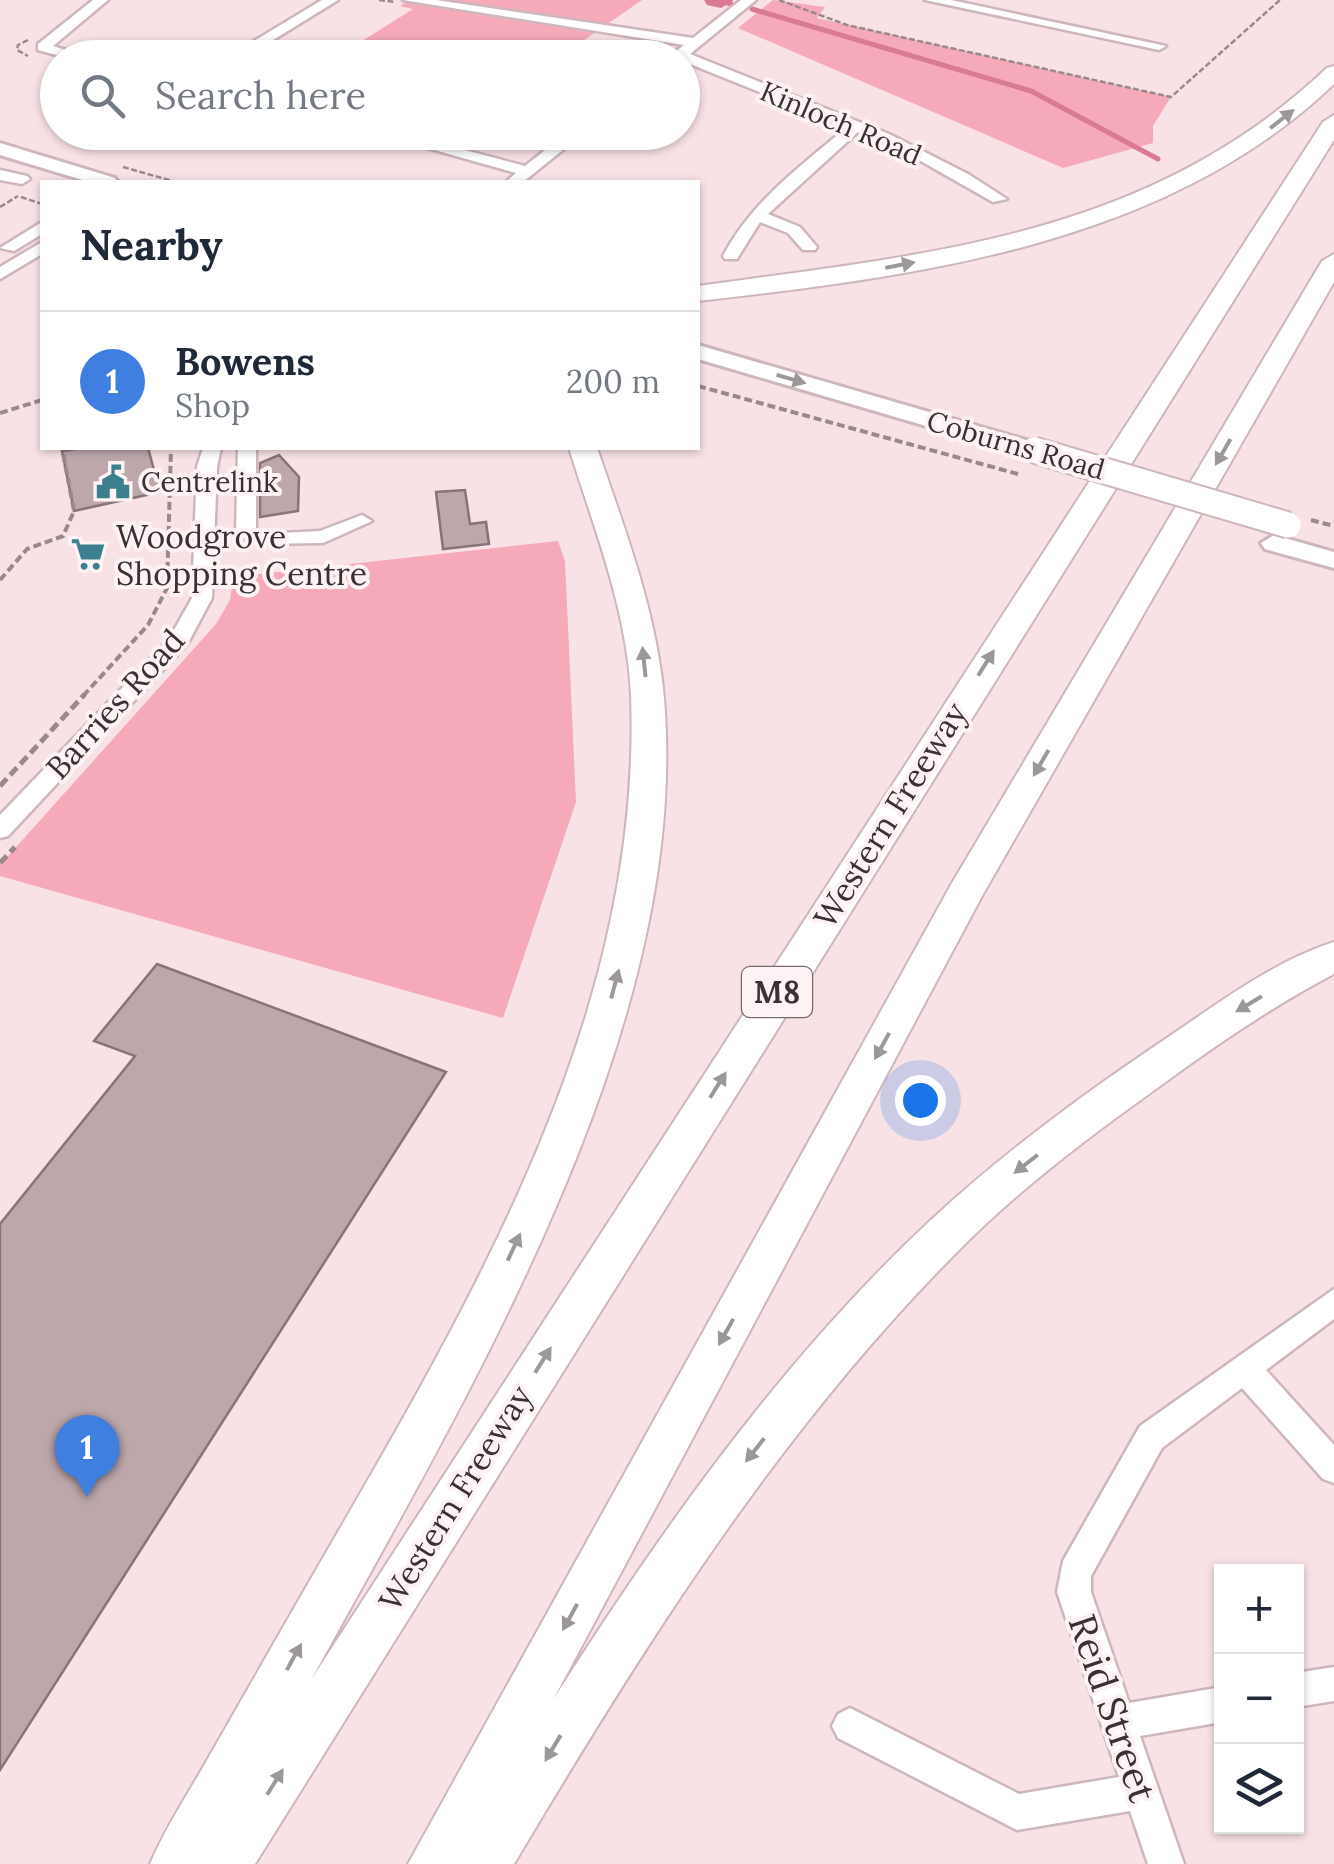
<!DOCTYPE html>
<html lang="en">
<head>
<meta charset="utf-8">
<style>
  body { margin:0; font-family:Lora,serif; background:#f6f6f7; color:#1f2937 }
  .controls { position:absolute; right:30px; bottom:30px; display:grid; overflow:hidden; border-radius:0px; box-shadow:0 2px 8px #0004 }
  .controls button { width:90px; height:90px; display:grid; place-items:center; padding:0; border:0; border-bottom:2px solid #e0e1e3; background:#fff; color:#1f2937; font:50px sans-serif }
  .you { position:absolute; left:920px; top:1100px; width:35px; height:35px; margin:-25px; border:8px solid #fff; border-radius:50%; background:#1a73e8; box-shadow:0 0 0 15px #1a73e833 }
  .badge { display:grid; place-items:center; width:65px; height:65px; border-radius:50%; background:#0f766e; color:#fff; font-size:32px; font-weight:700 }
  .pin { position:absolute; translate:-50% -82px; filter:drop-shadow(0 2px 5px #0008) }
  .pin::after { content:''; position:absolute; top:52px; width:35px; height:30px; background:inherit; clip-path:polygon(0 0,100% 0,50% 100%) }
  .list { margin:0; padding:0; list-style:none }
  h2 { display:flex; justify-content:space-between; align-items:center; height:130px; margin:0; padding:0 40px; font-size:42px }
  h2 small { font-size:32px; font-weight:400; color:#747a83 }
  .list li { display:grid; grid-template-columns:65px 1fr auto; gap:30px; align-items:center; box-sizing:border-box; height:140px; padding:0 40px; border-top:2px solid #e0e1e3 }
  .list b { display:block; font-size:38px; white-space:nowrap }
  .list p { margin:0; font-size:32px; white-space:nowrap; color:#747a83 }
  .list em { font-size:32px; font-style:normal; color:#747a83 }
  .icon { flex:none; width:55px; height:55px; fill:none; stroke:currentColor; stroke-width:2; stroke-linecap:round; stroke-linejoin:round }
  .map { position:relative; flex:none; width:1334px; height:1864px; overflow:hidden }
  .search { position:absolute; background:#fff; box-shadow:0 2px 8px #0004; left:40px; top:40px; width:660px; height:110px; display:flex; align-items:center; gap:25px; box-sizing:border-box; padding:0 35px; border-radius:55px; color:#747a83; font-size:38px }
  .panel { position:absolute; background:#fff; box-shadow:0 2px 8px #0004; left:40px; top:180px; width:660px; height:270px; border-radius:0px }
  .map>svg:first-child { display:block }
  .green { fill:#f5a9b9 }
  .lines { fill:none; stroke-linecap:round; stroke-linejoin:round }
  .stream { stroke:#d97b92; stroke-width:5 }
  .river { fill:#d97b92; fill-rule:evenodd }
  .building { fill:#bda7ab; stroke:#887377; stroke-width:2.5 }
  .minor-casing { stroke:#ceb7bc; stroke-width:5 }
  .major-casing { stroke:#ceb7bc; stroke-width:6 }
  .highway-casing { stroke:#ceb7bc; stroke-width:4 }
  .path-far2 { stroke:#99898b; stroke-width:2.5; stroke-dasharray:6 2.5; stroke-linecap:butt }
  .path-far1 { stroke:#99898b; stroke-width:4; stroke-dasharray:8 4; stroke-linecap:butt }
  .path { stroke:#99898b; stroke-width:5; stroke-dasharray:10 5; stroke-linecap:butt }
  .minor { fill:#fff; fill-rule:evenodd }
  .major { fill:#fff; fill-rule:evenodd }
  .highway { fill:#fff; fill-rule:evenodd }
  .major-bridge-casing { stroke:#ceb7bc; stroke-width:29; stroke-linecap:butt }
  .major-bridge { stroke:#fff; stroke-width:25 }
  .oneway { fill:#9c9898 }
  .labels { text-anchor:middle; dominant-baseline:central; stroke-width:8; stroke-linejoin:round; paint-order:stroke }
  .far-street-label { font-size:28px; fill:#3a3132; stroke:#fdf3f5 }
  .far-poi-label { font-size:28px; fill:#3a3132; stroke:#fdf3f5; text-anchor:start }
  .shield { fill:#fdf3f5; stroke:#746b6c; stroke-width:2.5 }
  .shield-label { font-size:30px; font-weight:bold; fill:#3a3132 }
  .poi-label { font-size:32px; fill:#3a3132; stroke:#fdf3f5; text-anchor:start }
  .street-label { font-size:32px; fill:#3a3132; stroke:#fdf3f5 }
  .near-street-label { font-size:38px; fill:#3a3132; stroke:#fdf3f5 }
</style>
</head>
<body>
<div class="map">
<svg width="1334" height="1864" viewBox="0 0 1334 1864">
  <rect width="100%" height="100%" fill="#f9e2e6"/>
  <g class="green">
    <polygon points="409,0 642,0 560,57 335,58 413,9 400,6"/>
    <polygon points="773,0 825,7 817,18 1171,97 1153,126 1153,143 1063,168 738,28"/>
    <polygon points="558,541 565,561 576,802 503,1018 0,876 0,865 216,624 230,600 233,577"/>
  </g>
  <g class="lines">
    <g class="stream">
      <polyline points="721,1 731,4"/>
      <polyline points="752,9 1031,91 1158,159"/>
    </g>
    <polygon class="river" points="704,0 733,0 733,1 721,8 707,5"/>
  </g>
  <g class="building">
    <polygon points="82,448 148,448 160,492 74,511 62,451"/>
    <polygon points="279,455 299,477 298,511 260,517 260,463"/>
    <polygon points="465,490 470,524 486,522 489,544 443,549 436,492"/>
    <polygon points="157,964 446,1072 0,1770 0,1224 135,1056 94,1041"/>
  </g>
  <g class="lines">
    <g class="minor-casing">
      <g id="minor">
        <polygon points="93,0 108,0 53,46 92,58 67,58 38,50 38,44"/>
        <polygon points="322,0 338,0 244,58 226,58"/>
        <path d="M403,0h33l257,38 48,-38h15l-66,54 199,80 79,40 39,25 -14,3 -74,-42 -61,-28 -90,82 32,13 17,20 -2,3h-12l-15,-17 -28,-11 -23,37h-12l-2,-3c29,-55 78,-90 124,-129l-172,-69v-6l9,-7z"/>
        <polygon points="925,0 951,0 1166,46 1159,50"/>
        <polygon points="371,132 397,132 525,166 568,132 585,132 523,182 507,181 516,173"/>
        <polygon points="0,170 27,176 30,179 22,184 0,180"/>
        <polygon points="42,222 42,234 14,251 0,248"/>
        <polygon points="42,242 42,254 0,279 0,267"/>
        <polygon points="203,448 221,448 217,467 212,598 188,643 8,836 0,838 0,815 169,639 192,598 197,467"/>
        <polygon points="238,448 256,448 256,529 262,534 320,531 362,515 372,521 323,543 251,544 236,531"/>
        <polygon points="1334,1289 1334,1319 1266,1370 1334,1445 1334,1483 1323,1479 1242,1388 1162,1448 1091,1576 1091,1592 1129,1703 1222,1687 1222,1722 1140,1736 1184,1864 1148,1864 1130,1811 1017,1830 838,1738 832,1726 838,1714 850,1708 1019,1794 1119,1777 1057,1592 1063,1561 1140,1426"/>
        <polygon points="1334,1667 1334,1701 1296,1707 1296,1673"/>
      </g>
    </g>
    <g class="major-casing">
      <g id="major">
        <polygon points="0,143 115,178 118,182 89,182 0,155"/>
        <polygon points="698,345 1043,445 1046,450 1043,455 1025,455 698,359"/>
        <polygon points="1274,535 1334,552 1334,568 1265,549 1261,543"/>
      </g>
    </g>
    <g class="highway-casing">
      <g id="highway">
        <path d="M1334,66v18c-168,161 -415,192 -636,217v-15c232,-32 450,-49 629,-218z"/>
        <path d="M1334,115v25l-1079,1724h-105c14,-33 34,-64 52,-95 28,-49 56,-98 84,-147 163,-285 358,-586 345,-928 -4,-84 -37,-166 -62,-246h28c27,79 57,157 66,240 34,333 -197,709 -352,992l1012,-1558z"/>
        <path d="M1334,254v28l-352,614 -429,804c109,-171 229,-341 378,-480 70,-65 147,-122 227,-176 54,-36 113,-82 176,-102v32c-63,33 -121,73 -178,115 -70,50 -139,102 -199,163 -179,180 -314,395 -443,612h-106l544,-981 370,-622z"/>
      </g>
    </g>
    <g class="path-far2">
      <polyline points="379,0 395,2"/>
      <polyline points="779,0 847,25 1171,97 1280,0"/>
      <polyline points="28,40 18,45 17,50 28,56"/>
      <polyline points="100,51 125,58"/>
      <polyline points="348,132 362,136"/>
      <polyline points="123,167 176,182"/>
      <polyline points="21,197 42,204"/>
      <polyline points="0,207 18,196"/>
    </g>
    <g class="path-far1">
      <polyline points="698,386 1018,474"/>
      <polyline points="0,413 42,400"/>
      <polyline points="1311,520 1334,526"/>
      <polyline points="0,580 27,549 63,536 74,511 62,448"/>
      <polyline points="83,696 148,625 167,588 171,448"/>
    </g>
    <g class="path">
      <polyline points="0,786 85,694"/>
      <polyline points="0,863 15,847"/>
    </g>
    <use href="#minor" class="minor"/>
    <use href="#major" class="major"/>
    <use href="#highway" class="highway"/>
    <g class="major-bridge-casing">
      <polyline id="major-bridge" points="1034,450 1288,525"/>
    </g>
    <use href="#major-bridge" class="major-bridge"/>
  </g>
  <defs><path id="oneway-solid" d="M-6-.8H1V-3.2L6.5 0L1 3.2V.8H-6Z" transform="scale(2.5)"/></defs>
  <g class="oneway">
    <use href="#oneway-solid" transform="translate(1282 119) rotate(-38)"/>
    <use href="#oneway-solid" transform="translate(900 265) rotate(-11)"/>
    <use href="#oneway-solid" transform="translate(791 379) rotate(16)"/>
    <use href="#oneway-solid" transform="translate(1223 452) rotate(120)"/>
    <use href="#oneway-solid" transform="translate(644 662) rotate(-96)"/>
    <use href="#oneway-solid" transform="translate(986 663) rotate(-58)"/>
    <use href="#oneway-solid" transform="translate(1041 763) rotate(120)"/>
    <use href="#oneway-solid" transform="translate(615 984) rotate(-75)"/>
    <use href="#oneway-solid" transform="translate(1249 1004) rotate(149)"/>
    <use href="#oneway-solid" transform="translate(882 1046) rotate(119)"/>
    <use href="#oneway-solid" transform="translate(718 1085) rotate(-58)"/>
    <use href="#oneway-solid" transform="translate(1026 1164) rotate(142)"/>
    <use href="#oneway-solid" transform="translate(514 1247) rotate(-65)"/>
    <use href="#oneway-solid" transform="translate(726 1332) rotate(119)"/>
    <use href="#oneway-solid" transform="translate(543 1360) rotate(-58)"/>
    <use href="#oneway-solid" transform="translate(755 1450) rotate(128)"/>
    <use href="#oneway-solid" transform="translate(570 1617) rotate(119)"/>
    <use href="#oneway-solid" transform="translate(294 1657) rotate(-61)"/>
    <use href="#oneway-solid" transform="translate(553 1748) rotate(121)"/>
    <use href="#oneway-solid" transform="translate(275 1782) rotate(-58)"/>
  </g>
  <defs>
    <g id="civic-bare" transform="scale(2.7)"><path d="M-.6-6.5H3V-4.5H.6V-3L4-1V1h2V6H-6V1h2V-1L-.6-3ZM-1.2 2.5V6h2.4V2.5Z" fill="#3c808f" stroke="#fdf3f5" stroke-width="2.5" paint-order="stroke"/></g>
    <g id="supermarket-bare" transform="scale(2.7)"><path d="M-6-5.5h2.5l.6 2H6L4.5 2H-2.5L-4.4-4H-6ZM-1.5 3.2a1.3 1.3 0 1 0 .1 0ZM3 3.2a1.3 1.3 0 1 0 .1 0Z" fill="#3c808f" stroke="#fdf3f5" stroke-width="2.5" paint-order="stroke"/></g>
  </defs>
  <g fill-rule="evenodd">
    <use href="#civic-bare" x="113" y="482"/>
    <use href="#supermarket-bare" x="88" y="554"/>
  </g>
  <g class="labels">
    <g class="far-street-label">
      <text transform="translate(841 123) rotate(23)">Kinloch Road</text>
      <text transform="translate(1016 445) rotate(16)">Coburns Road</text>
    </g>
    <g class="far-poi-label">
      <text x="141" y="482">Centrelink</text>
    </g>
    <rect class="shield" x="742" y="967" width="70" height="50" rx="8"/>
    <g class="shield-label">
      <text x="777" y="992">M8</text>
    </g>
    <g class="poi-label">
      <text x="116" y="536">Woodgrove<tspan x="116" dy="37">Shopping Centre</tspan></text>
    </g>
    <g class="street-label">
      <text transform="translate(115 704) rotate(-48)">Barries Road</text>
      <text transform="translate(890 815) rotate(-58)">Western Freeway</text>
      <text transform="translate(455 1498) rotate(-58)">Western Freeway</text>
    </g>
    <g class="near-street-label">
      <text transform="translate(1113 1708) rotate(71)">Reid Street</text>
    </g>
  </g>
</svg>
<div class="controls">
<button>+</button>
<button>−</button>
<button><svg class="icon" aria-label="layers" viewBox="0 0 24 24"><path d="M12 4l9 5-9 5-9-5zM3 14l9 5 9-5"/></svg></button>
</div>
<div class="you"></div>
<div class="pin badge" style="left:87px;top:1497px;background:#3f7fe0">1</div>
<div class="search"><svg class="icon" aria-label="search" viewBox="0 0 24 24"><circle cx="10" cy="10" r="6"/><path d="M15 15l6 6"/></svg>Search here</div>
<section class="panel">
<h2>Nearby<small></small></h2>
<ul class="list">
<li><span class="badge" style="background:#3f7fe0">1</span><div><b>Bowens</b><p>Shop</p></div><em>200 m</em></li>
</ul>
</section>
</div>
</body>
</html>
